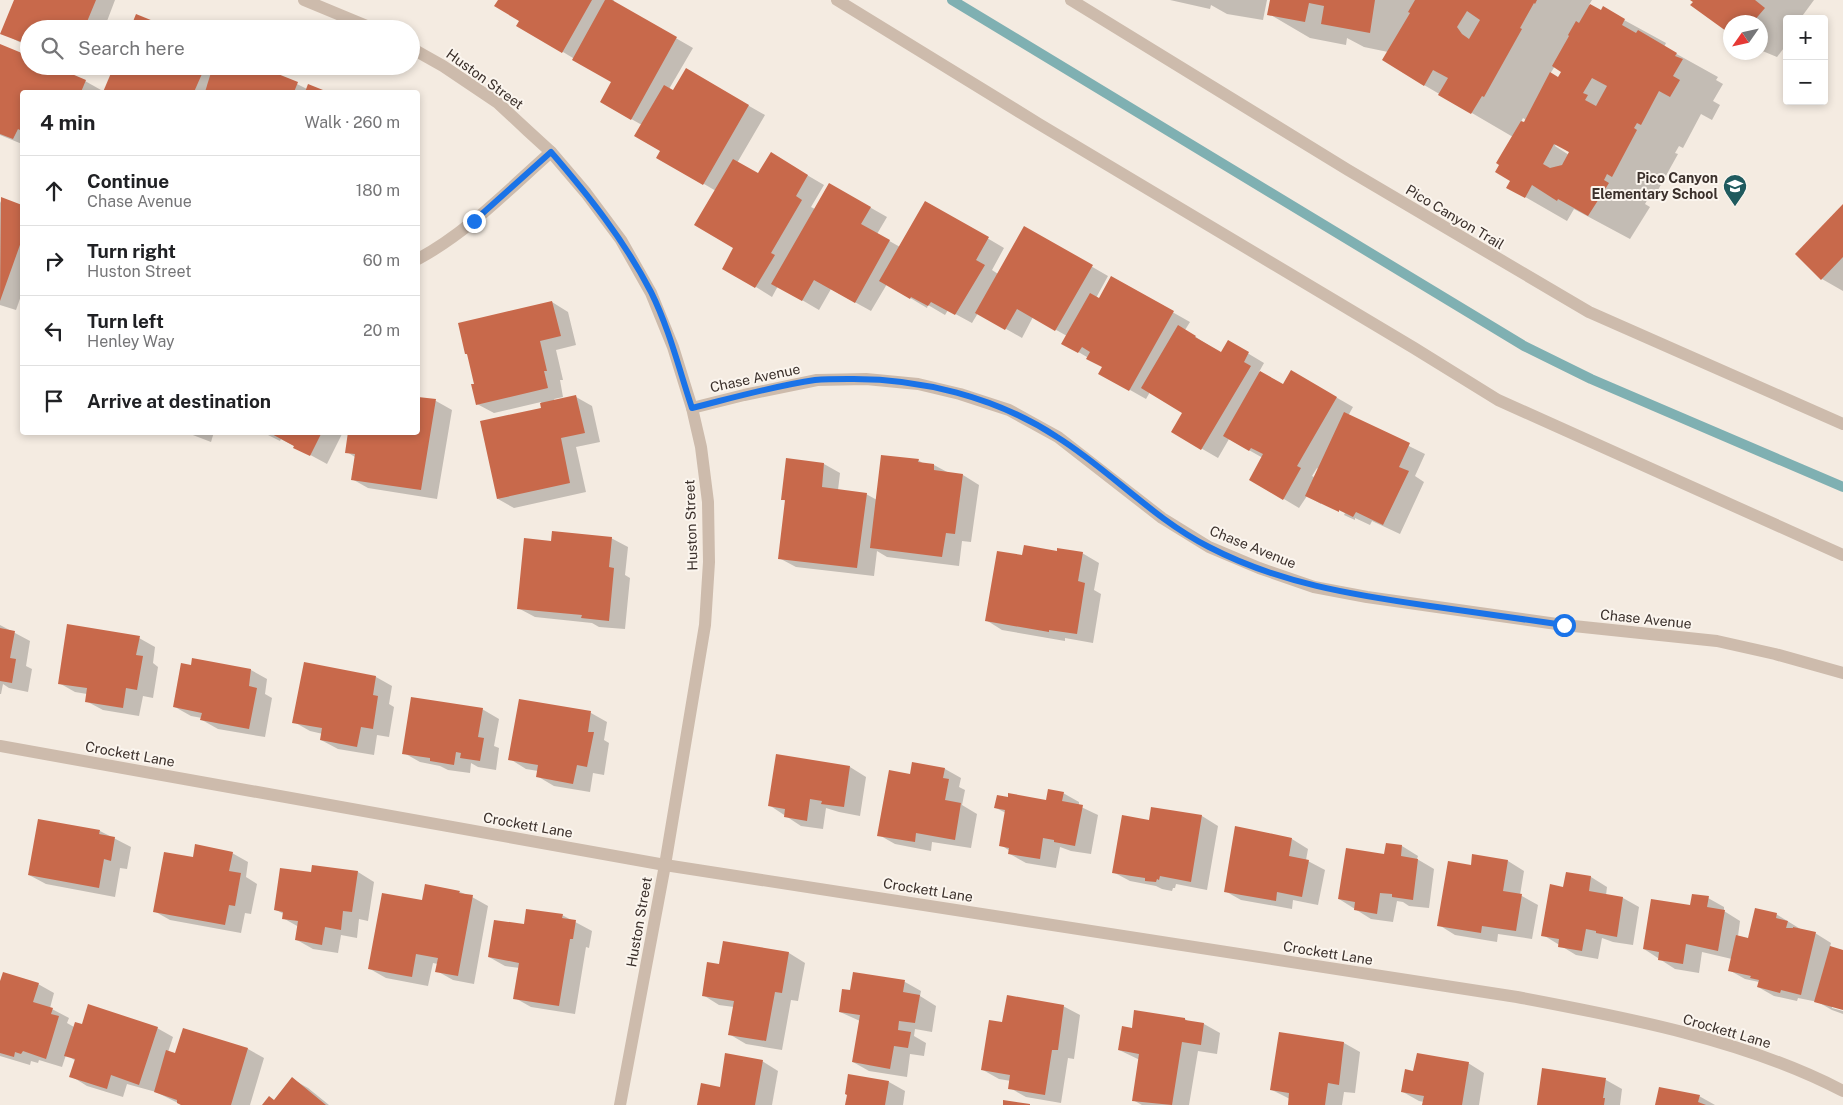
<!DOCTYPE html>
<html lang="en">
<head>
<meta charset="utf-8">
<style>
  body { margin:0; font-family:"Public Sans",sans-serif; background:#f6f6f6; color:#202124 }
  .controls { position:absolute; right:15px; top:15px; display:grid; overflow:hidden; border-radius:5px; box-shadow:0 2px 8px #0003 }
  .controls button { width:45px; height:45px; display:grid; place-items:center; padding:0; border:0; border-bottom:1px solid #e0e0e0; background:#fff; color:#202124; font:25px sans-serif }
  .compass { position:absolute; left:1723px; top:15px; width:45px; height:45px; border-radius:50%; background:#fff; box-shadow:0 2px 8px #0003; rotate:236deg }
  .stop { position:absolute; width:15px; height:15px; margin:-11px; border:4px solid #1a73e8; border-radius:50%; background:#fff }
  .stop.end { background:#1a73e8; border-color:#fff; box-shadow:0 1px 5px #0008 }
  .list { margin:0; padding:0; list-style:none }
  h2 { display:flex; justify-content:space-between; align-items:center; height:65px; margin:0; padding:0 20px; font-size:21px }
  h2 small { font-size:16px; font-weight:400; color:#757577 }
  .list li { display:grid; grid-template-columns:32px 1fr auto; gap:15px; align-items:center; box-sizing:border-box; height:70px; padding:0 20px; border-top:1px solid #e0e0e0 }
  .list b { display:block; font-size:19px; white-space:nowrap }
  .list p { margin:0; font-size:16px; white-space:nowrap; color:#757577 }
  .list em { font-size:16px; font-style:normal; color:#757577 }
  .icon { flex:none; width:28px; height:28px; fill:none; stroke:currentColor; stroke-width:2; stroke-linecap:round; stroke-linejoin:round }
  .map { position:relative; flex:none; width:1843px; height:1105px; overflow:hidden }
  .search { position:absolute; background:#fff; box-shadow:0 2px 8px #0003; left:20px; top:20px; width:400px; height:55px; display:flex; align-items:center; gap:12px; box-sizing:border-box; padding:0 18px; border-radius:28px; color:#757577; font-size:19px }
  .panel { position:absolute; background:#fff; box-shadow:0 2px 8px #0003; left:20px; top:90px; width:400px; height:345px; border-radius:5px }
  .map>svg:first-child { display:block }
  .shadow { fill:#0003; fill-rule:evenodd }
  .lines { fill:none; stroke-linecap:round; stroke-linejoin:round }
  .stream { stroke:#7fb0b2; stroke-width:10 }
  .building { fill:#c8694b; fill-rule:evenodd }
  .service { stroke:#cdbbac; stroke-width:12 }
  .minor { stroke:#cdbbac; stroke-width:12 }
  .route { stroke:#1a73e8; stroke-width:6 }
  .labels { text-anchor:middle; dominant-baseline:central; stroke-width:4; stroke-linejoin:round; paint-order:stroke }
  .street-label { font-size:14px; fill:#3b302b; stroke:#fbf5ee }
  .poi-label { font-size:14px; font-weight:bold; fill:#3b302b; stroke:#fbf5ee; text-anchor:end }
</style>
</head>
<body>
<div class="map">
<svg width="1843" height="1105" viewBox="0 0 1843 1105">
  <rect width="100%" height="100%" fill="#f4ebe1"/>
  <g class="shadow">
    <polygon points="15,0 115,0 104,29 29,29 29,47 2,33"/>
    <path d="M499,0h115l-1,2 80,46 -24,41 5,3 12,-22 79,45 -28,48 21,12 13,-21 53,31 -13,22 4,2 14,-25 58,33 -10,17 23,13 26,-45 78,46 -12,22 6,4 27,-46 83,48 -12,22 3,2 13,-22 78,44 -5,8 37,24 7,-12 35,21 -5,9 24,14 9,-14 61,35 -5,9 77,38 -10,22 9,6 -24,52 -28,-13 -2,4 -15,-7v2l-11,-5 1,-2 -24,-11v2l-14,-8 -8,12 -49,-29 13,-21 -34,-19 -11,19 -45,-26 11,-19 -34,-21 -4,7 -46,-26 4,-6 -41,-24 4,-7 -34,-19 -11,21 -44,-25 -6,10 -24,-13 -3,5 -17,-10 -1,3 -40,-24 -16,27 -40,-22 -12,21 -41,-24 -6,11 -16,-10 -33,-19 12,-20 -19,-57 -58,-34 4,-7 -20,-25 -41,-23 12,-20 -95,-57 3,-5zM1317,468l1,1 -4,8 -2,-1z"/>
    <polygon points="1170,0 1267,0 1263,20 1227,14 1211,5 1210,9"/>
    <path d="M1271,0h321l-3,5 12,7 23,8 42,23 -2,4 54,30 -2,3 7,4 -10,17 7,4 -8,15 -11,-6 -18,34 -4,-2 -4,7 3,1 -25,45 -4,-2 -4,7 5,3 -20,32 -56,-30 -7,12 -59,-34 3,-6 2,-44 -89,-52 -36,-33 -24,-5 -17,-9 -1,7 -36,-7 -41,-24zM1555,66l8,5 -4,8 -9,-5zM1523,118l3,2 -2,4 -3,-2zM1556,144l13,8v3l-14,-9z"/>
    <polygon points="1691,0 1814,0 1800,19 1787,19 1787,44 1777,57 1760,50 1760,22 1730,22 1730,33"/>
    <polygon points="0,45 29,66 85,81 101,90 101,92 22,92 22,144 0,135"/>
    <polygon points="80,66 89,66 87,69"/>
    <polygon points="115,66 204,68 212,73 297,84 307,89 309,86 325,92 104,92"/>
    <polygon points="2,199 22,206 22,293 16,310 0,305 0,203"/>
    <polygon points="1843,206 1843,291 1822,279"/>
    <polygon points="552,302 568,312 576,345 556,350 563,380 560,380 563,397 554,399 555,401 576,397 592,406 600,442 576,447 586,492 514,508 498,499 543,409 541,402 494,413 477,404 476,385 469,355 466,354"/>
    <polygon points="418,398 436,401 452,410 437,499 368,488 352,479 355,457 347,452 418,432"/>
    <polygon points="185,432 214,432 211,442"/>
    <polygon points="262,432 343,432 327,464 281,439 280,441"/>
    <polygon points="787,459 824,464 840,473 838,490 866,494 877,500 918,460 924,464 934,465 949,473 963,475 979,485 971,542 962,541 959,566 887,557 877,551 874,576 796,567 779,558 786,501 782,499"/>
    <polygon points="611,538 628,547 625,575 630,578 625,629 599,627 592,623 535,617 518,608 552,542"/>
    <polygon points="1058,552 1082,553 1099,563 1094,590 1101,594 1093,643 1065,638 1065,641 1002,630 986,620"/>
    <polygon points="0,625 30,641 26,666 32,669 28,692 9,688 3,684 1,694 0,694"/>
    <polygon points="139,638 155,647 153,663 158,667 153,698 143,696 139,716 103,710 86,701 87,694 75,692 59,683"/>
    <polygon points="193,660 251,670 267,679 265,694 272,698 265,737 218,729 202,720 202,718 191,716 175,707 192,667"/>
    <polygon points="305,664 376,677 392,686 389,704 394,707 389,737 377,735 374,755 338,749 321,740 323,734 310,731 294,722"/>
    <polygon points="520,701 591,713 607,722 604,740 609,743 604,775 593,773 590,792 554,786 537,776 538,771 526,769 510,759"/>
    <polygon points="482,709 499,719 494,746 499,748 496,770 478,767 471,763 470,773 448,770 440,766 420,762 404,753"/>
    <polygon points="777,756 850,767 866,777 860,816 839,812 826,808 823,829 801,826 769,805"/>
    <polygon points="945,769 961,778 959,787 965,790 962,805 977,814 971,848 932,842 931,851 895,844 879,835 911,775"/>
    <polygon points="1063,793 1079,802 1079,806 1098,815 1091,854 1071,851 1060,847 1056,868 1026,863 1010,854 1010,851 1001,845 1006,813 996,808 1047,801"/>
    <polygon points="1202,816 1218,826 1207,890 1176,884 1175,888 1173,888 1172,891 1162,889 1156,886 1130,881 1113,872 1150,821"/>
    <polygon points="100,831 131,847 127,869 120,868 115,897 46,884 29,875"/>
    <polygon points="1292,839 1308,849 1306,860 1325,870 1318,905 1293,900 1292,909 1241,900 1225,891"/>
    <polygon points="1402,846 1418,856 1417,859 1434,869 1429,908 1409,906 1403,902 1397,901 1393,922 1371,919 1339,899 1385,855"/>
    <polygon points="232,853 248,862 246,877 257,884 251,914 245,913 241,933 170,920 154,911 194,858"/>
    <polygon points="1508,861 1524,871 1520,895 1538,905 1532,939 1498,934 1497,942 1455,935 1439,925 1472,866"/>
    <polygon points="313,866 358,872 374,882 368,921 359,919 357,938 341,935 338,953 313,949 297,940 299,927 283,918 284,914 276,910 312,874"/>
    <polygon points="1567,873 1591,877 1607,887 1606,895 1623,898 1639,907 1633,945 1613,942 1602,938 1598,959 1576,955 1543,935 1564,888"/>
    <polygon points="426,886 460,892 472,897 488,906 474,984 453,980 437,971 438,964 433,963 428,986 386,978 370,969 423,902"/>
    <polygon points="1708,898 1724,907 1724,911 1740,921 1738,936 1749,939 1776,914 1802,930 1815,933 1831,943 1830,947 1843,951 1843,1008 1832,1005 1832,1008 1843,1011 1843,1014 1832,1010 1818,1002 1798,998 1797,1001 1774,996 1758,987 1759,982 1745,979 1729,970 1732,959 1702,952 1699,973 1675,969 1644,949 1692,907"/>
    <polygon points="562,915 592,931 589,948 586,947 575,1014 531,1007 515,998 520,968 505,966 489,957"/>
    <polygon points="724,942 789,953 805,963 798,1001 791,1000 782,1050 746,1044 729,1034 734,1007 719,1005 703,995 720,966"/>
    <polygon points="905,982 921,991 920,996 936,1006 932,1032 915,1029 914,1036 926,1043 924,1056 910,1054 907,1077 869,1071 853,1062 860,1021 840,1012 851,991"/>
    <polygon points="38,984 54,993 50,1008 69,1018 67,1023 74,1027 82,1025 157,1028 173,1037 168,1052 176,1054 248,1049 264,1058 250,1105 182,1105 156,1092 127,1084 123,1097 87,1086 71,1076 76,1061 66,1055 62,1067 39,1060 38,1063 31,1061 30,1065 0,1056 0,986"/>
    <polygon points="1063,1006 1080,1015 1074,1059 1068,1058 1061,1103 1026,1097 1010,1088 1011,1081 999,1079 983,1070 1003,1024"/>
    <polygon points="1185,1019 1189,1022 1204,1024 1220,1033 1217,1054 1198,1051 1189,1105 1142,1105 1133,1100 1140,1060 1119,1050 1133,1029"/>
    <polygon points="1280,1034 1344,1043 1360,1052 1355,1093 1344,1092 1342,1105 1289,1105 1290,1099 1272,1090"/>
    <polygon points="762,1061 778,1071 772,1105 698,1105"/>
    <polygon points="1468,1063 1484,1073 1479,1105 1424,1105 1424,1102 1419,1101 1403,1092 1414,1072"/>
    <polygon points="1543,1069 1606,1080 1622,1089 1620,1105 1539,1105"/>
    <polygon points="292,1079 308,1088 329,1105 264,1105 274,1101"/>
    <polygon points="889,1082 905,1091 903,1105 847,1105"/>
    <polygon points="1699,1096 1715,1105 1657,1105"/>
  </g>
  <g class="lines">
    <polyline class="stream" points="952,0 1524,346 1591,379 1843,487"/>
  </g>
  <g class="building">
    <polygon points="14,0 96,0 84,29 29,29 29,45 0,34"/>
    <polygon points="498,0 592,0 562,53 516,26 519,21 494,6"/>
    <polygon points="605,0 612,0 677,37 631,120 600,102 611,82 572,60"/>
    <polygon points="1270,0 1375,0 1370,33 1321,24 1324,6 1309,3 1305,22 1267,15"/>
    <path d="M1415,0h122l-2,4 -1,-1 -14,25 2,1 -38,68 -2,-1 -11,18 -33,-19 10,-17 -15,-8 -9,16 -42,-26 28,-47 -2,-1zM1467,11l13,9 -11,19 -7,-5 -5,-7z"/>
    <polygon points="1690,0 1755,0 1765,8 1753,22 1747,19 1744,22 1730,22 1730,31 1727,29 1726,31 1690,5 1693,2"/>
    <path d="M1590,4l11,6 2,-4 22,13 -3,6 14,8 2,-3 39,23 -2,3 8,3 -10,17 7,4 -10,17 -11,-6 -18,34 -4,-2 -3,5 3,2 -25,47 -5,-3 -3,6 5,3 -21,33 -30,-17 -1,2 -25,-16 -7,13 -19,-10 4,-7 -15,-9 4,-7 -3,-2 25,-42 3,1 26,-50 8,5 3,-5 -9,-6 17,-30 -1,-1 8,-14 3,2zM1592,78l15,8 -11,20 -11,-6 3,-5 -5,-2zM1554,144l15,8 -7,13 -12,3 -7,-4z"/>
    <polygon points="136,14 168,27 167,29 130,29"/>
    <polygon points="0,44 29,56 29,66 53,66 86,80 81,92 22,92 22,131 18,129 13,139 0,134"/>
    <polygon points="114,66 203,66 205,67 194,92 103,92"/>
    <polygon points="213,66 258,66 298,82 294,92 205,92"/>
    <polygon points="686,68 749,105 703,185 656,158 660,151 634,136 664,85 673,90"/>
    <polygon points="308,84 328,92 305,92"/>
    <polygon points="771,152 808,175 796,196 802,200 771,253 775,255 755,288 722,269 733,248 694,225 733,159 758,173"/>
    <polygon points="829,183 871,207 861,224 890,240 855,303 814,280 802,301 771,284"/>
    <polygon points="1,197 22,205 22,243 21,242 0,301"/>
    <polygon points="925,201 989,237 976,260 985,265 955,315 931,302 928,306 911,297 910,299 879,281"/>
    <polygon points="1843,204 1843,257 1821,280 1795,254"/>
    <polygon points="1024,226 1093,265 1055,331 1017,309 1005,330 975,313"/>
    <polygon points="1111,276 1174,311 1129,391 1098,374 1102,367 1086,359 1090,352 1082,347 1078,353 1061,344 1090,293 1099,298"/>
    <polygon points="552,301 561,336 540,341 547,371 544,371 548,388 476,405 471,384 474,384 467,354 465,354 458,323"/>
    <polygon points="1178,325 1196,336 1195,337 1221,352 1228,340 1249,352 1244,362 1251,366 1201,450 1171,432 1182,413 1141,388"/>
    <polygon points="1291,370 1337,397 1297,466 1301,468 1283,500 1249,480 1263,454 1251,448 1249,451 1223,436 1260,371 1283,384"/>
    <polygon points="576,395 585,433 561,438 570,483 497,499 480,421 541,408 540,403"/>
    <polygon points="418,397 436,399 421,490 351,480 355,454 345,453 348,432 418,432"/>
    <polygon points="1344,412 1410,443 1399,467 1409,471 1383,525 1356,512 1353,517 1339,510 1339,512 1305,496"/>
    <polygon points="268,432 322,432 310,456 293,448 294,446"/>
    <polygon points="881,455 919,459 918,462 934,464 934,470 963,474 955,534 946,533 942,557 870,548"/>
    <polygon points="786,458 824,463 822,487 867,493 857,568 778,559 785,500 781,500"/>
    <polygon points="552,531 612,537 609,567 614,568 609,621 581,618 582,615 517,609 524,538 551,541"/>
    <polygon points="1024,545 1057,551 1057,548 1083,552 1078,581 1085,583 1077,634 1049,630 1049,632 985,621 997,551 1022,555"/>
    <polygon points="67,624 140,636 136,655 143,656 137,690 126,688 123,708 85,702 87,688 58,684"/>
    <polygon points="0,628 15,631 10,658 16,659 12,683 0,681"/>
    <polygon points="192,658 251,669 249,686 257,688 249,729 200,720 202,713 173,707 181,663 191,665"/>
    <polygon points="304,662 376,676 373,695 378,696 373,729 361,727 357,747 320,740 322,728 292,723"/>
    <polygon points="411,697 483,708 478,737 484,738 480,761 460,758 461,753 456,752 454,765 430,761 430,758 402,754"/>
    <polygon points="519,699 591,711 588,732 594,732 587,767 577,765 573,784 536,777 538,765 508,760"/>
    <polygon points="776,754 850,766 844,807 821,804 822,801 810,799 807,821 784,817 785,809 768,806"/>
    <polygon points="912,762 945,768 943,778 949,779 945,800 961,803 955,840 916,833 915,842 877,836 889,770 910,774"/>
    <polygon points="1048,789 1064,792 1062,801 1083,805 1075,846 1054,842 1054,840 1043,838 1040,859 1008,854 1009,848 999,846 1005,810 994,808 997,795 1008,797 1008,793 1046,800"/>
    <polygon points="1151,807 1202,815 1191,882 1160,876 1159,880 1157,879 1156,882 1145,881 1145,878 1112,873 1122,815 1149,820"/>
    <polygon points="38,819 100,830 99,834 115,837 111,861 104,859 99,888 28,875"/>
    <polygon points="1235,826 1292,838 1289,856 1309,860 1302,897 1277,892 1276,901 1224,892"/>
    <polygon points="1386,843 1402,845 1401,856 1418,859 1413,900 1392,897 1392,894 1380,893 1377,914 1354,910 1355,902 1338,899 1346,848 1384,854"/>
    <polygon points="195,844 233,852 229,871 241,873 235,906 229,905 225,925 153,912 164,852 193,857"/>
    <polygon points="1472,854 1508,860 1503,891 1522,894 1516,931 1482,926 1481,933 1437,926 1448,861 1471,865"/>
    <polygon points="312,865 358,871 352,912 343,911 341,930 325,927 322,945 295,940 298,921 282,919 283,912 274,910 280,868 311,872"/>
    <polygon points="1566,872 1591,876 1589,891 1623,897 1617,937 1596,933 1596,931 1586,929 1582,951 1558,947 1559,939 1541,936 1550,884 1563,887"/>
    <polygon points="425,884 460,891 459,893 473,895 458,976 435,972 438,958 416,954 412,977 368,969 382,893 422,900"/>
    <polygon points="1692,894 1709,896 1707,907 1725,910 1718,951 1686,944 1683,964 1658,960 1659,952 1643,949 1651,899 1690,905"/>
    <polygon points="1755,908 1777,913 1776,918 1788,921 1786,928 1793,928 1793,927 1816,932 1801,995 1781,990 1780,993 1757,987 1759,980 1750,978 1751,976 1728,971 1736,935 1748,938"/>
    <polygon points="526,909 563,914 562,918 576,920 573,939 570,939 559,1006 513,999 519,963 488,957 494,920 524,924"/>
    <polygon points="723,941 789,952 782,993 775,992 766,1041 728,1035 734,1001 702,996 707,962 719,964"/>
    <polygon points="1830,946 1843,950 1843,1010 1814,1002"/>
    <polygon points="3,972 39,983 33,1002 53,1008 51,1014 59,1016 46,1059 23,1051 21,1054 15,1052 14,1057 0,1053 0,981"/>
    <polygon points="853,972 905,980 903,992 920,995 915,1023 899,1021 898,1030 911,1032 908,1048 894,1046 890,1069 852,1062 860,1015 839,1012 842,989 850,990"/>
    <polygon points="1007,995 1064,1005 1058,1050 1052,1050 1045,1095 1008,1089 1010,1075 981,1070 989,1020 1002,1022"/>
    <polygon points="88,1004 158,1027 139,1085 111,1075 107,1089 69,1077 75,1059 64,1056 75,1022 82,1024"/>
    <polygon points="1134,1010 1185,1018 1185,1020 1204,1023 1201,1045 1182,1042 1172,1105 1132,1101 1139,1054 1118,1050 1122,1026 1132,1028"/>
    <polygon points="183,1028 248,1048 231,1105 181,1105 177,1103 177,1100 154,1092 166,1050 175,1053"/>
    <polygon points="1279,1032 1344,1042 1339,1085 1328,1083 1325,1105 1288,1105 1289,1093 1270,1090"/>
    <polygon points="725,1053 763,1060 755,1105 697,1105 701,1083 720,1087"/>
    <polygon points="1417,1053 1469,1062 1462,1105 1422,1105 1424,1096 1401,1092 1405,1069 1413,1071"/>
    <polygon points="1542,1068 1606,1078 1603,1098 1605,1098 1604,1105 1537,1105"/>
    <polygon points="848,1074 889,1081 885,1105 845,1105 847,1095 845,1094"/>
    <polygon points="292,1077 326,1105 262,1105 269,1096 274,1100"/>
    <polygon points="1659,1087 1700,1095 1698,1102 1706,1105 1655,1105"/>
    <polygon points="1003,1100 1030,1104 1030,1105 1003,1105"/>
  </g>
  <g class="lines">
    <g class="service">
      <polyline points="837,0 1039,124 1414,348 1498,400 1843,555"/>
      <polyline points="1071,0 1348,170 1589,312 1843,424"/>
    </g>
    <g class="minor">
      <polyline points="304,0 374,29"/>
      <polyline points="411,48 443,66 498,103 528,131 551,152 586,193 621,240 651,293 673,347 692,408 701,447 708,502 709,562 705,625 665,865 620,1105"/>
      <path d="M418,259c50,-27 90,-69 133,-107"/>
      <polyline points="692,408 744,395 817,380 866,379 918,384 960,394 1009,410 1058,437 1162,518 1209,547 1259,568 1314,587 1367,597 1564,625 1717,641 1775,654 1843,673"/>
      <path d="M0,746l665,119 852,132c107,20 229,43 326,94"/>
    </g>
  </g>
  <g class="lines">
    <path class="route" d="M474,221l77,-69c38,44 73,88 100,140 18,36 28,77 41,116 40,-10 81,-22 123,-28 11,-1 22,-1 33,-1 72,-1 148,18 209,58 53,33 95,81 152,110 69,36 144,48 221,59 45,6 89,13 134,19"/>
  </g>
  <defs>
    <g id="school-pin" transform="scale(1.25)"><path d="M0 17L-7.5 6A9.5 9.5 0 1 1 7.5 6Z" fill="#1f5a5e" stroke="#fbf5ee"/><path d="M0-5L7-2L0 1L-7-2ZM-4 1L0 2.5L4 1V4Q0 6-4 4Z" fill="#fff"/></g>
  </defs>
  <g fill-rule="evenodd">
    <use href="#school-pin" x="1735" y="186"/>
  </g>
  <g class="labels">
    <g class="street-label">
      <text transform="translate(485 79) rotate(36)">Huston Street</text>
      <text transform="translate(1455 217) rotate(31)">Pico Canyon Trail</text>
      <text transform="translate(755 378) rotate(-12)">Chase Avenue</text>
      <text transform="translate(691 525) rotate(-92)">Huston Street</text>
      <text transform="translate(1253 547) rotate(22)">Chase Avenue</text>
      <text transform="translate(1646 619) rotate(6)">Chase Avenue</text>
      <text transform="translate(130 754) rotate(10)">Crockett Lane</text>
      <text transform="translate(528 825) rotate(10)">Crockett Lane</text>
      <text transform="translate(928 890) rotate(9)">Crockett Lane</text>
      <text transform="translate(639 922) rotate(-80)">Huston Street</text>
      <text transform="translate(1328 953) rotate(9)">Crockett Lane</text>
      <text transform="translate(1727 1031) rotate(16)">Crockett Lane</text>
    </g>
    <g class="poi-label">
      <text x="1718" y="178">Pico Canyon<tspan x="1718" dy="16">Elementary School</tspan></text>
    </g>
  </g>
</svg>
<div class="controls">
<button>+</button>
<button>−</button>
</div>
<svg class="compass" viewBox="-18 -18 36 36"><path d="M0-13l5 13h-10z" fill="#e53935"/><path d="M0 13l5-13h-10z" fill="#757577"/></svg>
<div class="stop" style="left:1564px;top:625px"></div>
<div class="stop end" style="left:474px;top:221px"></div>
<div class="search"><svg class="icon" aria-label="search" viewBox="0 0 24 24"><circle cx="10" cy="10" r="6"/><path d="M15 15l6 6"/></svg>Search here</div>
<section class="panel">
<h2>4 min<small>Walk · 260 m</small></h2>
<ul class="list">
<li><svg class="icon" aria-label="ahead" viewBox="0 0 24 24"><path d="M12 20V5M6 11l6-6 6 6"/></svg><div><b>Continue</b><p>Chase Avenue</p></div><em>180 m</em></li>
<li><svg class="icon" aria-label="right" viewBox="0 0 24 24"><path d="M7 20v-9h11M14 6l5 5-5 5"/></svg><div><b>Turn right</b><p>Huston Street</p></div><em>60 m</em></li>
<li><svg class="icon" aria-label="left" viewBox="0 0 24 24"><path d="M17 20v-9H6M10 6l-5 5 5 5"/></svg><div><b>Turn left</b><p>Henley Way</p></div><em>20 m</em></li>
<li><svg class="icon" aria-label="arrive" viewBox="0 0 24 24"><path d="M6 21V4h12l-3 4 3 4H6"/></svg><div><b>Arrive at destination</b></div></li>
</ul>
</section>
</div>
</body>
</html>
